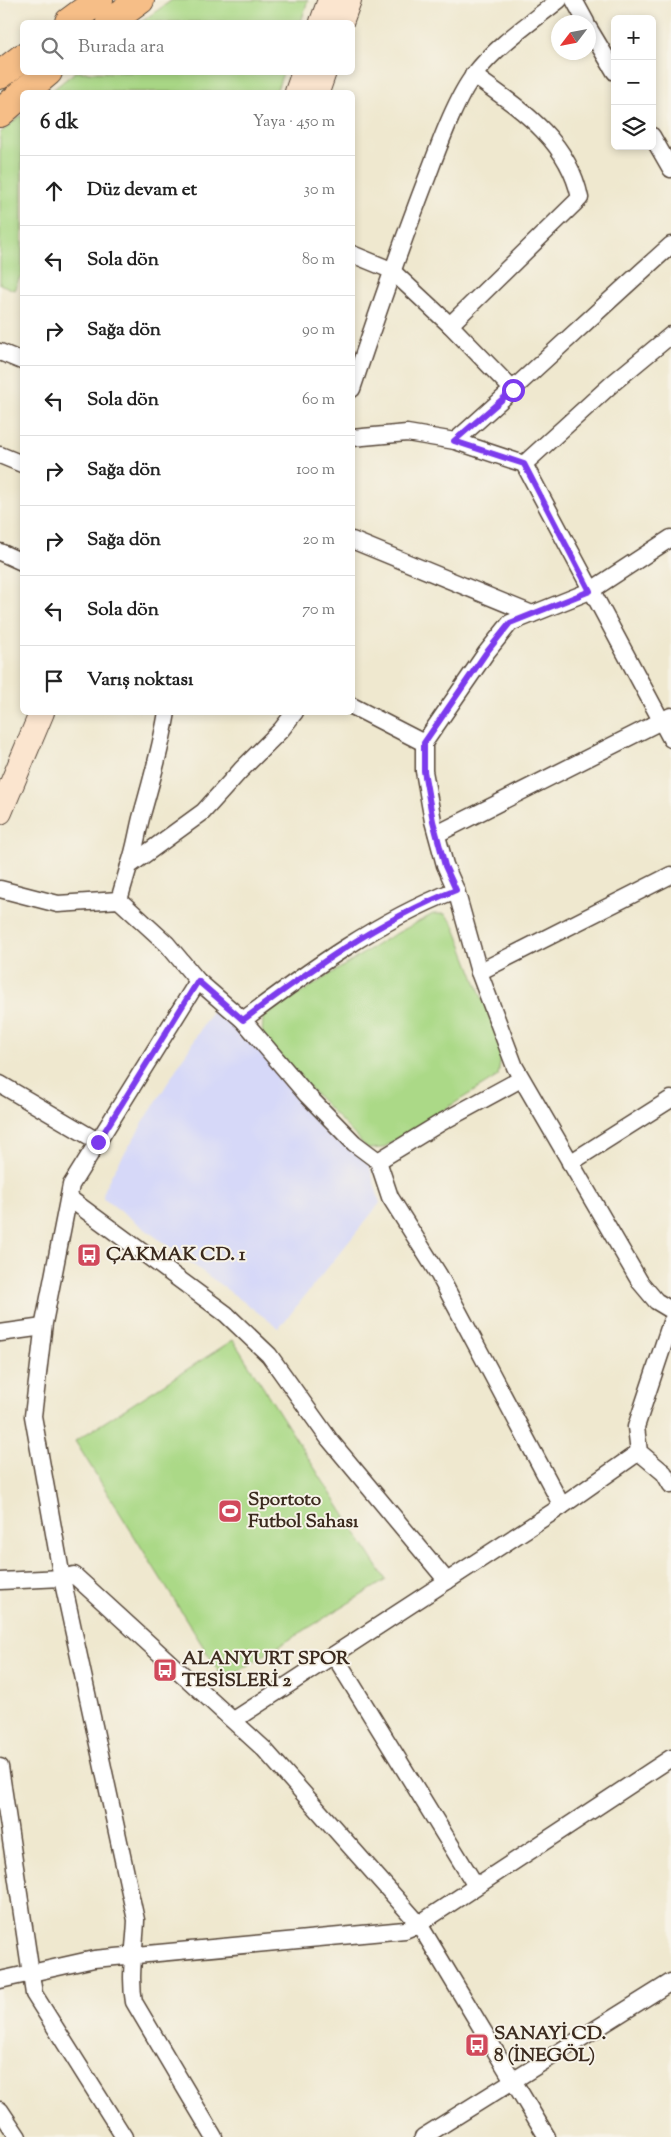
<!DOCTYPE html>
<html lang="tr">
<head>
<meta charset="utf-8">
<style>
  body { margin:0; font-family:"Sorts Mill Goudy",serif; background:#f2f2f2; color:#222 }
  .controls { position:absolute; right:15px; top:15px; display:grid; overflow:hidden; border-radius:8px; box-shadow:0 2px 8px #0003 }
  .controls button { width:45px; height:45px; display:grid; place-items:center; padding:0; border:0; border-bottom:1px solid #e0e0e0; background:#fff; color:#222; font:25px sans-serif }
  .compass { position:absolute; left:551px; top:15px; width:45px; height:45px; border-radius:50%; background:#fff; box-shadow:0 2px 8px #0003; rotate:238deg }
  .stop { position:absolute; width:15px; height:15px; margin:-11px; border:4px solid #7c3aed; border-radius:50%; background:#fff }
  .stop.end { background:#7c3aed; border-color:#fff; box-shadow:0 1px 5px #0008 }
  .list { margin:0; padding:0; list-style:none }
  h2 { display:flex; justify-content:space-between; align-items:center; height:65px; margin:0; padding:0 20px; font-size:21px }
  h2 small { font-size:16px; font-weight:400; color:#767676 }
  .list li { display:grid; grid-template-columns:32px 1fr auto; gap:15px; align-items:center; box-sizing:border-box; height:70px; padding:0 20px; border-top:1px solid #e0e0e0 }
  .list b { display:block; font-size:19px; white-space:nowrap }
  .list em { font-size:16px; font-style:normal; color:#767676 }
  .icon { flex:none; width:28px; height:28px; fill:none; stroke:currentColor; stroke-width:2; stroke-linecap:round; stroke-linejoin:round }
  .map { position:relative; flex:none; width:671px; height:2137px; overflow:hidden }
  .search { position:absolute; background:#fff; box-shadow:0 2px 8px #0003; left:20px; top:20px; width:335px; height:55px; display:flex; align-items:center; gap:12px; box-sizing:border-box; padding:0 18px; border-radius:8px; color:#767676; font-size:19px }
  .panel { position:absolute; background:#fff; box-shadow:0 2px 8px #0003; left:20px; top:90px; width:335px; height:625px; border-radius:8px }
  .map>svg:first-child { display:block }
  .built { fill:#d6d8f8 }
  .green { fill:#abd987; stroke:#738252 }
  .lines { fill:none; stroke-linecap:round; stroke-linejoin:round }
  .street-casing { stroke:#564639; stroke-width:19 }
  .secondary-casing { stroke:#564639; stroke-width:26 }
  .highway-casing { stroke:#564639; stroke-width:30 }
  .street { stroke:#fff; stroke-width:16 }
  .secondary { stroke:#fbe5cf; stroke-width:24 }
  .highway { stroke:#f6be87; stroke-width:28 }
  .route { stroke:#7c3aed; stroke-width:6 }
  .labels { text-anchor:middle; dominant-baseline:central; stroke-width:4; stroke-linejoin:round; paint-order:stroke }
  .poi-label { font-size:19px; font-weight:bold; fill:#3b2a1e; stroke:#f7f3e8; text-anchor:start }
</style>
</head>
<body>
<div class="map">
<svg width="671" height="2137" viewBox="0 0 671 2137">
  <rect width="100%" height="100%" fill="#f7f3e8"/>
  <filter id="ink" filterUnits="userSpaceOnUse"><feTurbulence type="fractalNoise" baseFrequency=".02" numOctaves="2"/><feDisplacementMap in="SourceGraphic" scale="10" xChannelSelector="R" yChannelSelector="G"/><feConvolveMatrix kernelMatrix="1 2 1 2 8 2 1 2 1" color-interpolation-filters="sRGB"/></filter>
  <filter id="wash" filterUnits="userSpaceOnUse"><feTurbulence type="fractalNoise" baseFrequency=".0096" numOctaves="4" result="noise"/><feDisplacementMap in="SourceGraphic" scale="20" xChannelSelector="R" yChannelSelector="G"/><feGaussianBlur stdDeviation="1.12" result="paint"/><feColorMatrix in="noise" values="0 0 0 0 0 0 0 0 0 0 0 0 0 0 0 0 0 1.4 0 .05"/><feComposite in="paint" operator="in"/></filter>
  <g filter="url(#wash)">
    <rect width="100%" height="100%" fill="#efe8cf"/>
    <polygon class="built" points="213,1009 254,1045 369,1165 380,1203 279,1328 103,1198 104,1189 113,1172"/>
    <g class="green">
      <polygon points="172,0 308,0 301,22 141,22"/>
      <polygon points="74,73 74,72 283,73 276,92 50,92"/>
      <polygon points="22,115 22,273 14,290 0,284 0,133"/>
      <polygon points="433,914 445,914 453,923 502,1049 498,1076 383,1148 368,1149 262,1038 263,1017 386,939"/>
      <polygon points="233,1340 386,1580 224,1680 75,1441"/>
    </g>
  </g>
  <g filter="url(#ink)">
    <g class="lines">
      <g class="street-casing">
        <g id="street">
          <polyline points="574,0 586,22"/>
          <polyline points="588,27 615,72"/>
          <polyline points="652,136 671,169"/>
          <polyline points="352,254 391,270 450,325 513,390"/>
          <path d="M450,325l130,-127c-12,-59 -61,-90 -107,-123"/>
          <polyline points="0,352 22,361"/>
          <path d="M352,389c24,-72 49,-144 76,-214 11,-29 28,-77 46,-100 22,-29 56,-52 85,-75"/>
          <polyline points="352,438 407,433 455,441 524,464 671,739"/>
          <path d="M455,441c73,-64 143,-131 216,-196"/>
          <polyline points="0,455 22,464"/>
          <polyline points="524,464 613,383 671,335"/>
          <polyline points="671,538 590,591 510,623 486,653 424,743 424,771 433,821 445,865 456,890 479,972 515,1067 640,1282 656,1301 671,1310"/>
          <polyline points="352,540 532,614"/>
          <polyline points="0,552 22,562"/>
          <polyline points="352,706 424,743"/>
          <polyline points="437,834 671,716"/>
          <path d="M129,866c6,-16 8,-32 12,-48 10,-35 20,-70 26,-106"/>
          <polyline points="0,889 58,904 119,900 167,944 198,981 243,1020 307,1095 354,1143 378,1161 442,1122 521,1079"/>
          <polyline points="119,900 129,866 203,812 241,770 281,730 295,712"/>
          <polyline points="479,972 671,875"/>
          <path d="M198,981l-127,204 -27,138 -11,93 29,162 74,342c-1,28 -7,55 -2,82l80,135"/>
          <path d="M243,1020c67,-50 134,-99 213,-130"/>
          <polyline points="0,1084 99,1142"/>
          <polyline points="378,1161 390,1197 439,1275 562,1506"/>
          <polyline points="570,1163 671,1099"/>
          <polyline points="69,1198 226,1314 269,1355 329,1439 447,1581"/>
          <polyline points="671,1322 636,1427 639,1452 664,1473 671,1485"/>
          <polyline points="0,1333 43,1327"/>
          <polyline points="0,1581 62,1578 74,1575 264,1749 419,1924 547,2137"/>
          <polyline points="334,1655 476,1886"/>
          <polyline points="234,1720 562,1506 639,1452"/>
          <polyline points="0,1767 34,1994 124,2137"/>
          <polyline points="0,1980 94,1959 405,1930 419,1924 671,1758"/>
          <polyline points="0,2110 18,2137"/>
          <polyline points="423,2137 671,1982"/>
        </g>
      </g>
      <g class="secondary-casing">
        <g id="secondary">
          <polyline points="322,22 330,0"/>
          <polyline points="341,22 349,0"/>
          <polyline points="297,92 304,72"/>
          <polyline points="317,92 324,72"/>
          <polyline points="0,812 42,712"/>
        </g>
      </g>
      <g class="highway-casing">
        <g id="highway">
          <polyline points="69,22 99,0"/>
          <polyline points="110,22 140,0"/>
          <polyline points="0,75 22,58"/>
          <polyline points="24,92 48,72"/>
          <polyline points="0,113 22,94"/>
        </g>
      </g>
      <use href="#street" class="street"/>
      <use href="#secondary" class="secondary"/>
      <use href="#highway" class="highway"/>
    </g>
  </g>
  <g class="lines" filter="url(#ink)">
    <path class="route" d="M98,1142l100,-161 45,39c67,-50 134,-99 213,-130l-11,-24 -12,-45 -9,-50v-28l62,-90 24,-30 80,-32 -66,-127 -70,-23 59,-51"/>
  </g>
  <defs>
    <g id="bus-square" transform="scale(1.25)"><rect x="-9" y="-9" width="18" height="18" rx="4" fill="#d1495b" stroke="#f7f3e8"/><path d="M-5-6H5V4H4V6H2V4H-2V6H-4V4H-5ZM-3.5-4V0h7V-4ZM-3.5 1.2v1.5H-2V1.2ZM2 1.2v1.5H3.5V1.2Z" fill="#fff"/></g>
    <g id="stadium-square" transform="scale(1.25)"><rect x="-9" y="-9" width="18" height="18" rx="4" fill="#d1495b" stroke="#f7f3e8"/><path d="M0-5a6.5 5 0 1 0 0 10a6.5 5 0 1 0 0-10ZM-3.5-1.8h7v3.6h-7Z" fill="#fff"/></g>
  </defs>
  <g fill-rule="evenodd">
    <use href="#bus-square" x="89" y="1255"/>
    <use href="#stadium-square" x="230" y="1511"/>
    <use href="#bus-square" x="165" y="1670"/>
    <use href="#bus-square" x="477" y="2045"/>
  </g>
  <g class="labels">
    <g class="poi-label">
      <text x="106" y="1255">ÇAKMAK CD. 1</text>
      <text x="248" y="1500">Sportoto<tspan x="248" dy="22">Futbol Sahası</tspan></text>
      <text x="182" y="1659">ALANYURT SPOR<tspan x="182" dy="22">TESİSLERİ 2</tspan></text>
      <text x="494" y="2034">SANAYİ CD.<tspan x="494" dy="22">8 (İNEGÖL)</tspan></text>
    </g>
  </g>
</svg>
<div class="controls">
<button>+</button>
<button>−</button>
<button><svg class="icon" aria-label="layers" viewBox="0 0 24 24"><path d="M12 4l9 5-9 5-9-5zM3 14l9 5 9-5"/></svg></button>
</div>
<svg class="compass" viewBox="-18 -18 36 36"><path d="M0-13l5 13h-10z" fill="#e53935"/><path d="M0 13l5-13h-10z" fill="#767676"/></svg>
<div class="stop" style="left:513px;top:390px"></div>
<div class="stop end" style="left:98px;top:1142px"></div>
<div class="search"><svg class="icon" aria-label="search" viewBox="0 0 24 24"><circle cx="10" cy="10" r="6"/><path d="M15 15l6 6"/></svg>Burada ara</div>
<section class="panel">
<h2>6 dk<small>Yaya · 450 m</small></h2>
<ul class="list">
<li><svg class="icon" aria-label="ahead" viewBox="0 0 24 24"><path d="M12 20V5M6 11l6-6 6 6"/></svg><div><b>Düz devam et</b></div><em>30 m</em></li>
<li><svg class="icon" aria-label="left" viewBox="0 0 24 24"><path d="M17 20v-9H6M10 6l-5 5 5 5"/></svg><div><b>Sola dön</b></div><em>80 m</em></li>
<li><svg class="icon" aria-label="right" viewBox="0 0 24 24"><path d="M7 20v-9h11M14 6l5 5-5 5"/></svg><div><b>Sağa dön</b></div><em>90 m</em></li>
<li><svg class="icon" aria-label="left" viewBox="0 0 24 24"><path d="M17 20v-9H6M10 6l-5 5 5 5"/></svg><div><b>Sola dön</b></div><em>60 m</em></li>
<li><svg class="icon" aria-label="right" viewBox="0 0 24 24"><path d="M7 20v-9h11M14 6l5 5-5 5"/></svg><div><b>Sağa dön</b></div><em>100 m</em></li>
<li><svg class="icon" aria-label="right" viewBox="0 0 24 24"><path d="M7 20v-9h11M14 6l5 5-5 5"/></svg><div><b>Sağa dön</b></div><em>20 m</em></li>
<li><svg class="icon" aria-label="left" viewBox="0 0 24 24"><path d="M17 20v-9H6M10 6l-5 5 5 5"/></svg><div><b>Sola dön</b></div><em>70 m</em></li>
<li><svg class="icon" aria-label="arrive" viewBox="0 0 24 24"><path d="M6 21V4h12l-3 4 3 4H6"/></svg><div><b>Varış noktası</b></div></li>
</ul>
</section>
</div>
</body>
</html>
